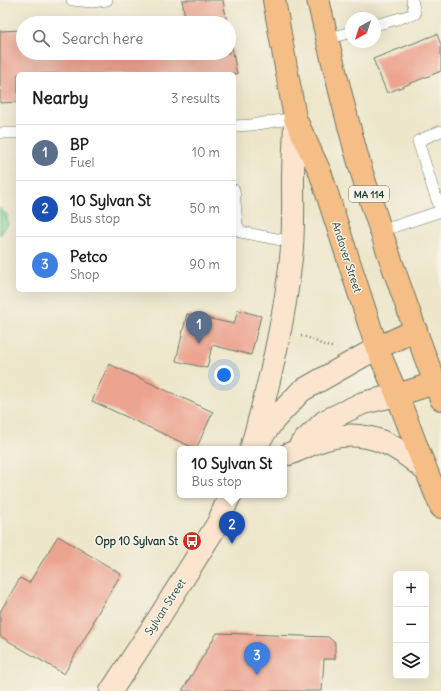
<!DOCTYPE html>
<html lang="en">
<head>
<meta charset="utf-8">
<style>
  body { margin:0; font-family:Delius,sans-serif; background:#f2f2f2; color:#202124 }
  .controls { position:absolute; right:12px; bottom:12px; display:grid; overflow:hidden; border-radius:6px; box-shadow:0 4px 16px #0002 }
  .controls button { width:36px; height:36px; display:grid; place-items:center; padding:0; border:0; border-bottom:1px solid #e0e0e0; background:#fff; color:#202124; font:20px sans-serif }
  .compass { position:absolute; left:345px; top:12px; width:36px; height:36px; border-radius:50%; background:#fff; box-shadow:0 4px 16px #0002; rotate:219deg }
  .you { position:absolute; left:224px; top:375px; width:14px; height:14px; margin:-10px; border:3px solid #fff; border-radius:50%; background:#1a73e8; box-shadow:0 0 0 6px #1a73e833 }
  .badge { display:grid; place-items:center; width:26px; height:26px; border-radius:50%; background:#c8321e; color:#fff; font-size:13px; font-weight:700 }
  .pin { position:absolute; translate:-50% -33px; filter:drop-shadow(0 1px 2px #0008) }
  .pin::after { content:''; position:absolute; top:21px; width:14px; height:12px; background:inherit; clip-path:polygon(0 0,100% 0,50% 100%) }
  .popup { position:absolute; left:177px; top:446px; width:110px; height:52px; box-sizing:border-box; display:grid; place-content:center; border-radius:6px; background:#fff; filter:drop-shadow(0 1px 3px #0005); font-size:13px; white-space:nowrap; color:#757577 }
  .popup b { font-size:15px; color:#202124 }
  .popup::after { content:''; position:absolute; left:50%; top:100%; margin-left:-8px; border:8px solid transparent; border-top-color:#fff }
  .list { margin:0; padding:0; list-style:none }
  h2 { display:flex; justify-content:space-between; align-items:center; height:52px; margin:0; padding:0 16px; font-size:17px }
  h2 small { font-size:13px; font-weight:400; color:#757577 }
  .list li { display:grid; grid-template-columns:26px 1fr auto; gap:12px; align-items:center; box-sizing:border-box; height:56px; padding:0 16px; border-top:1px solid #e0e0e0 }
  .list b { display:block; font-size:15px; white-space:nowrap }
  .list p { margin:0; font-size:13px; white-space:nowrap; color:#757577 }
  .list em { font-size:13px; font-style:normal; color:#757577 }
  .icon { flex:none; width:22px; height:22px; fill:none; stroke:currentColor; stroke-width:2; stroke-linecap:round; stroke-linejoin:round }
  .map { position:relative; flex:none; width:441px; height:691px; overflow:hidden }
  .search { position:absolute; background:#fff; box-shadow:0 4px 16px #0002; left:16px; top:16px; width:220px; height:44px; display:flex; align-items:center; gap:10px; box-sizing:border-box; padding:0 14px; border-radius:22px; color:#757577; font-size:15px }
  .panel { position:absolute; background:#fff; box-shadow:0 4px 16px #0002; left:16px; top:72px; width:220px; height:220px; border-radius:6px }
  .map>svg:first-child { display:block }
  .green { fill:#86d798; stroke:#528a66 }
  .building { fill:#eca38f }
  .lines { fill:none; stroke-linecap:round; stroke-linejoin:round }
  .lane-casing { stroke:#677868; stroke-width:12 }
  .secondary-casing { stroke:#677868; stroke-width:24 }
  .highway-casing { stroke:#677868; stroke-width:24 }
  .path { stroke:#677868; stroke-width:2.5; stroke-dasharray:1 3; stroke-linecap:butt }
  .lane { stroke:#fff; stroke-width:11 }
  .secondary { stroke:#fbe5cf; stroke-width:22 }
  .highway { stroke:#f5be86; stroke-width:22 }
  .labels { text-anchor:middle; dominant-baseline:central; stroke-width:3; stroke-linejoin:round; paint-order:stroke }
  .shield { fill:#f7f3e8; stroke:#60746a; stroke-width:1 }
  .shield-label { font-size:10px; font-weight:bold; fill:#1f3d34 }
  .street-label { font-size:11px; fill:#1f3d34; stroke:#f7f3e8 }
  .poi-label { font-size:11px; font-weight:bold; fill:#1f3d34; stroke:#f7f3e8; text-anchor:end }
</style>
</head>
<body>
<div class="map">
<svg width="441" height="691" viewBox="0 0 441 691">
  <rect width="100%" height="100%" fill="#f7f3e8"/>
  <filter id="ink" filterUnits="userSpaceOnUse"><feTurbulence type="fractalNoise" baseFrequency=".025" numOctaves="2"/><feDisplacementMap in="SourceGraphic" scale="8" xChannelSelector="R" yChannelSelector="G"/><feConvolveMatrix kernelMatrix="1 2 1 2 8 2 1 2 1" color-interpolation-filters="sRGB"/></filter>
  <filter id="wash" filterUnits="userSpaceOnUse"><feTurbulence type="fractalNoise" baseFrequency=".012" numOctaves="4" result="noise"/><feDisplacementMap in="SourceGraphic" scale="16" xChannelSelector="R" yChannelSelector="G"/><feGaussianBlur stdDeviation="0.9" result="paint"/><feColorMatrix in="noise" values="0 0 0 0 0 0 0 0 0 0 0 0 0 0 0 0 0 1.4 0 .05"/><feComposite in="paint" operator="in"/></filter>
  <g filter="url(#wash)">
    <rect width="100%" height="100%" fill="#ede6ca"/>
    <polygon class="green" points="0,208 7,215 8,224 0,235"/>
    <g id="blocks">
      <g class="building">
        <polygon points="182,0 223,0 227,23 186,23"/>
        <polygon points="23,30 23,53 229,53 229,32 237,74 18,74 18,102 0,103 0,31"/>
        <polygon points="437,34 441,45 441,71 387,93 373,59"/>
        <polygon points="238,310 261,316 251,355 212,345 207,368 176,361 187,314 234,324"/>
        <polygon points="109,364 213,412 196,449 92,401"/>
        <polygon points="58,536 121,574 93,621 94,622 64,674 0,636 0,612 20,578 29,583"/>
        <polygon points="217,633 328,637 335,643 335,659 324,659 322,691 182,691"/>
      </g>
    </g>
  </g>
  <g filter="url(#ink)">
    <use href="#blocks" fill-opacity="0" stroke="#677868" stroke-width="1"/>
    <g class="lines">
      <g class="lane-casing">
        <g id="lane">
          <polyline points="72,0 92,2 107,0"/>
          <polyline points="375,25 415,14 412,0"/>
          <polyline points="327,39 351,32"/>
          <polyline points="234,126 251,125 295,118"/>
          <polyline points="441,131 418,141 432,186 441,211"/>
          <polyline points="0,133 18,133"/>
          <polyline points="234,190 237,225 241,232 292,242"/>
          <polyline points="381,231 441,211"/>
        </g>
      </g>
      <g class="secondary-casing">
        <g id="secondary">
          <polyline points="258,442 274,420 301,391 377,348"/>
          <polyline points="301,444 325,421 363,403 397,395"/>
          <path d="M251,449c18,-63 33,-125 40,-191 3,-26 2,-52 2,-79 0,-20 2,-41 2,-61"/>
          <path d="M289,454c13,-5 27,-13 41,-16 38,-9 67,7 95,32"/>
          <polyline points="111,691 160,616 218,523 230,495"/>
        </g>
      </g>
      <g class="highway-casing">
        <g id="highway">
          <polyline points="274,0 295,118 320,172 377,348 397,395 418,450 441,507"/>
          <path d="M318,0c14,58 27,116 44,173 24,76 51,152 79,226"/>
          <polyline points="377,348 416,330"/>
          <polyline points="397,395 435,383"/>
        </g>
      </g>
      <path class="path" d="M301,336c11,1 19,10 32,11"/>
      <use href="#lane" class="lane"/>
      <use href="#secondary" class="secondary"/>
      <use href="#highway" class="highway"/>
    </g>
  </g>
  <defs>
    <g id="bus-disc" transform="scale(1)"><circle r="9.5" fill="#c8321e" stroke="#f7f3e8"/><path d="M-5-6H5V4H4V6H2V4H-2V6H-4V4H-5ZM-3.5-4V0h7V-4ZM-3.5 1.2v1.5H-2V1.2ZM2 1.2v1.5H3.5V1.2Z" fill="#fff"/></g>
  </defs>
  <g fill-rule="evenodd">
    <use href="#bus-disc" x="192" y="541"/>
  </g>
  <g class="labels">
    <rect class="shield" x="349" y="186" width="40" height="16" rx="3"/>
    <g class="shield-label">
      <text x="369" y="194">MA 114</text>
    </g>
    <g class="street-label">
      <text transform="translate(347 257) rotate(72)">Andover Street</text>
      <text transform="translate(165 607) rotate(-57)">Sylvan Street</text>
    </g>
    <g class="poi-label">
      <text x="178" y="541">Opp 10 Sylvan St</text>
    </g>
  </g>
</svg>
<div class="controls">
<button>+</button>
<button>−</button>
<button><svg class="icon" aria-label="layers" viewBox="0 0 24 24"><path d="M12 4l9 5-9 5-9-5zM3 14l9 5 9-5"/></svg></button>
</div>
<svg class="compass" viewBox="-18 -18 36 36"><path d="M0-13l5 13h-10z" fill="#e53935"/><path d="M0 13l5-13h-10z" fill="#757577"/></svg>
<div class="you"></div>
<div class="pin badge" style="left:199px;top:344px;background:#5c6f8a">1</div>
<div class="pin badge" style="left:232px;top:544px;background:#1a4fb4">2</div>
<div class="popup"><b>10 Sylvan St</b>Bus stop</div>
<div class="pin badge" style="left:257px;top:675px;background:#3f7fe0">3</div>
<div class="search"><svg class="icon" aria-label="search" viewBox="0 0 24 24"><circle cx="10" cy="10" r="6"/><path d="M15 15l6 6"/></svg>Search here</div>
<section class="panel">
<h2>Nearby<small>3 results</small></h2>
<ul class="list">
<li><span class="badge" style="background:#5c6f8a">1</span><div><b>BP</b><p>Fuel</p></div><em>10 m</em></li>
<li><span class="badge" style="background:#1a4fb4">2</span><div><b>10 Sylvan St</b><p>Bus stop</p></div><em>50 m</em></li>
<li><span class="badge" style="background:#3f7fe0">3</span><div><b>Petco</b><p>Shop</p></div><em>90 m</em></li>
</ul>
</section>
</div>
</body>
</html>
